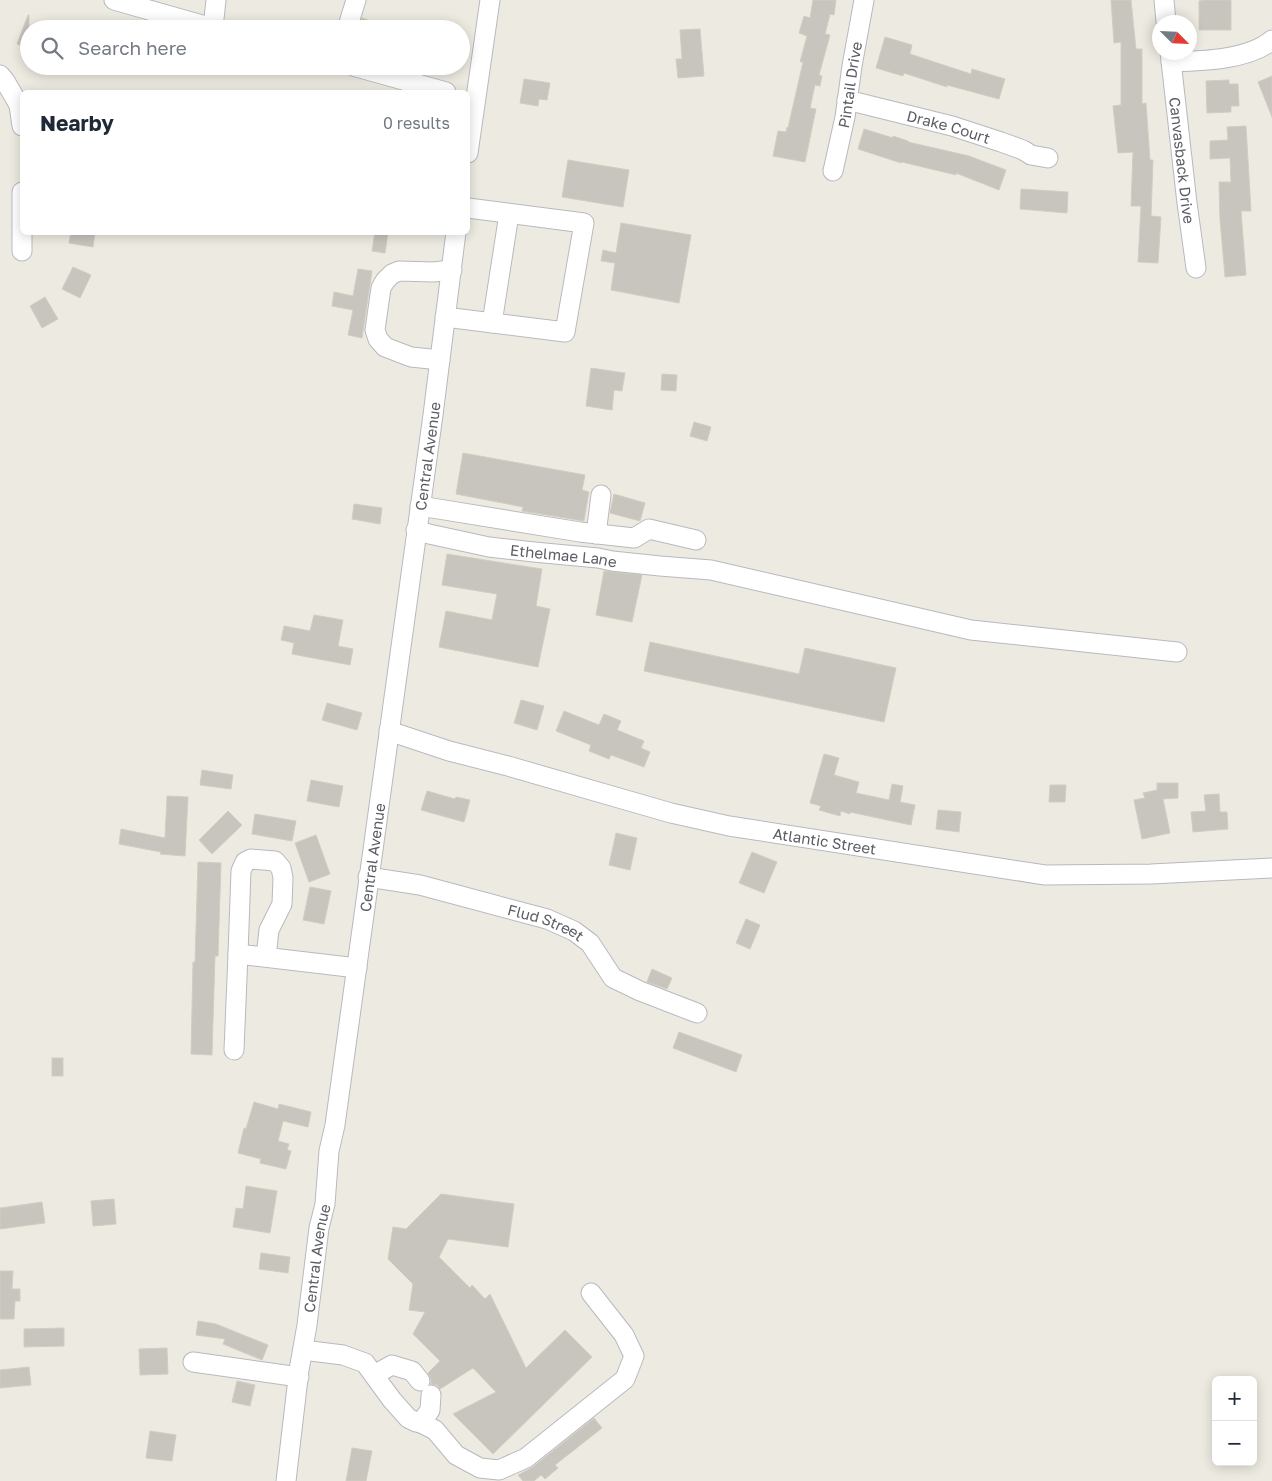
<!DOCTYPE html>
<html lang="en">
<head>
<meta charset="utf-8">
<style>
  body { margin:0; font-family:"Golos Text",sans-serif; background:#f6f6f7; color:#1f2937 }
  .controls { position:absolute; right:15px; bottom:15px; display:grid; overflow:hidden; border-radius:8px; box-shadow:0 2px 12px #0003 }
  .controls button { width:45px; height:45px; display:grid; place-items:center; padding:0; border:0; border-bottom:1px solid #e0e1e3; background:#fff; color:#1f2937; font:25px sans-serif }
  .compass { position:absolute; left:1152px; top:15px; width:45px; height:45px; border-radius:50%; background:#fff; box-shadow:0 2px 12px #0003; rotate:114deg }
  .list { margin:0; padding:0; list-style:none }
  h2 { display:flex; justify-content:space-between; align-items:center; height:65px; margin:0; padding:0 20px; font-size:21px }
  h2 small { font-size:16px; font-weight:400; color:#747a83 }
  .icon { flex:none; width:28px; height:28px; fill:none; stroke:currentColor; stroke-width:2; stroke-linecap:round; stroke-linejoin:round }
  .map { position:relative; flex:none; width:1272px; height:1481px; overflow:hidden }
  .search { position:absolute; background:#fff; box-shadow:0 2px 12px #0003; left:20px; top:20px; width:450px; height:55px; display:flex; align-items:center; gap:12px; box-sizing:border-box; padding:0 18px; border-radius:28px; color:#747a83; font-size:19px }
  .panel { position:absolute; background:#fff; box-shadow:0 2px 12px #0003; left:20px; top:90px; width:450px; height:145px; border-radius:8px }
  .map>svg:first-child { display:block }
  .building { fill:#c8c5bf; stroke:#d2cdc0 }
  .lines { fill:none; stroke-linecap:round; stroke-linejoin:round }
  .minor-casing { stroke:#b7b9be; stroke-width:21 }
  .minor { stroke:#fff; stroke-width:19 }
  .labels { text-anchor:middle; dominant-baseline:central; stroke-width:4; stroke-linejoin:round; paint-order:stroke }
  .street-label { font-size:15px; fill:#5a5d63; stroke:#fff }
</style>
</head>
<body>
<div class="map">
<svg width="1272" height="1481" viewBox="0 0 1272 1481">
  <rect width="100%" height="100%" fill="#edebe1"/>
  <g class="building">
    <polygon points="813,0 836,0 834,15 830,14 825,34 830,35 819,75 822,76 820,86 815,85 810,108 816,109 805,162 773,156 778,131 786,132 787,127 788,128 803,62 800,62 807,36 799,33 804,16 810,18"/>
    <polygon points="1111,0 1131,0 1136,49 1142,49 1142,104 1146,103 1150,160 1153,160 1151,216 1161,217 1158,263 1138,262 1141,206 1131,206 1133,152 1118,153 1113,106 1121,105 1121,42 1114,43"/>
    <polygon points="1204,0 1231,0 1231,30 1199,30 1199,1"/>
    <polygon points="28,15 29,15 29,48 17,44"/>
    <polygon points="362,18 388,28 388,29 359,29"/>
    <polygon points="700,29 704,76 678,78 676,59 682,59 680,30"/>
    <polygon points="885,37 912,45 910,54 971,74 972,69 1005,79 999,99 947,85 947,87 904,73 903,76 876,68"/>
    <polygon points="1272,76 1272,117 1258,82"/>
    <polygon points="524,79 550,83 547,100 539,99 538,106 520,103"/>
    <polygon points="1229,80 1229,84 1238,84 1239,106 1231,106 1231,112 1207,113 1206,81"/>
    <polygon points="1246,126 1251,211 1241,211 1246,275 1225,277 1220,220 1219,182 1231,182 1230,158 1210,159 1210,141 1228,140 1227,127"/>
    <polygon points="864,129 893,138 893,136 908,141 908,142 969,156 1006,170 999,190 956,173 956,175 902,162 901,163 858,149"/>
    <polygon points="568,160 629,170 623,207 562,197"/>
    <polygon points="1021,189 1068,192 1067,213 1020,209"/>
    <polygon points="621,223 691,235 679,303 611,290 615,263 601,261 603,250 616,253"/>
    <polygon points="71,232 95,232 93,247 69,243"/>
    <polygon points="375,232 388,232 385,253 372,251"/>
    <polygon points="73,267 91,275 80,298 62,289"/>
    <polygon points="358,269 372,271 362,338 348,335 353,310 332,306 334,292 353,296"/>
    <polygon points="45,297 58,319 42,328 30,306"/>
    <polygon points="591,368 625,373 622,391 614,390 612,410 586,406"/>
    <polygon points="662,374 677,375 676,391 661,390"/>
    <polygon points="694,422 711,427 707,441 690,436"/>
    <polygon points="463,453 585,475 582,490 589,492 584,521 522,511 523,507 456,494"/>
    <polygon points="614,494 645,503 640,521 610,513"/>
    <polygon points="354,504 382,508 380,524 352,519"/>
    <polygon points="447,554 542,569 536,606 550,609 538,667 439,647 446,611 492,620 497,594 442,585"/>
    <polygon points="604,571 642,575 632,622 596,615"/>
    <polygon points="314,615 343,620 338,646 353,649 350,665 292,654 294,643 281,640 284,626 310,631"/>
    <polygon points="650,642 799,674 805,648 896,668 884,722 644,671"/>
    <polygon points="521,700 544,706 537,730 514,723"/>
    <polygon points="327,703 362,713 357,730 322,720"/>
    <polygon points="564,711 599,725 604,714 621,721 617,730 644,741 641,748 650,752 644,767 611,755 609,759 589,751 591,745 556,731"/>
    <polygon points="824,754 839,758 834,775 859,782 856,793 889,800 892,784 903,786 900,802 915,805 911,825 850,812 850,814 841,811 840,816 819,810 821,806 810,803"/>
    <polygon points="202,770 233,775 231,789 200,785"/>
    <polygon points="311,780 343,786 339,807 307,801"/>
    <polygon points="1157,783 1178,783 1178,798 1163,799 1170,833 1142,839 1134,800 1145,798 1143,793 1157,790"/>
    <polygon points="1050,785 1066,785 1065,802 1049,802"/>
    <polygon points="427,791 455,799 456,797 470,800 464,822 421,810"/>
    <polygon points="1219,794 1220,812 1227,812 1228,829 1193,832 1191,812 1206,811 1204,795"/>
    <polygon points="167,796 188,797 185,856 160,854 161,852 119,844 121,829 165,838"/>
    <polygon points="938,810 961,812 959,832 936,829"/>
    <polygon points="228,811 242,825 212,854 199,840"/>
    <polygon points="255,814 296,821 292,841 252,834"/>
    <polygon points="616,833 637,838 630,870 609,865"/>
    <polygon points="316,835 330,874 309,882 295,843"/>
    <polygon points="752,852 777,862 764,893 739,883"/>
    <polygon points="198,862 221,863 218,956 215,956 212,1055 191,1054 193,962 195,962"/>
    <polygon points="310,887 331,891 324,924 303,920"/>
    <polygon points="746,919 760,925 750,949 736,943"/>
    <polygon points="652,969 672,978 667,989 647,982"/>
    <polygon points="679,1032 742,1055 736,1072 673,1048"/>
    <rect x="52" y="1058" width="11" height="18"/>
    <polygon points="254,1102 278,1109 279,1104 311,1112 308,1127 283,1121 278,1141 289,1144 287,1150 291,1151 286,1169 260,1163 261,1159 238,1153 244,1128 246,1129"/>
    <polygon points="246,1186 277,1191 270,1233 233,1227 236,1208 243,1209"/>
    <polygon points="441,1194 514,1204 508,1247 448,1239 439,1257 470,1288 472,1285 485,1299 490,1294 526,1368 565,1330 592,1357 493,1454 453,1414 496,1392 473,1368 440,1389 437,1385 431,1384 431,1379 428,1373 440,1361 413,1334 425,1312 409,1310 413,1284 388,1259 393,1227 406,1229"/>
    <polygon points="114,1199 116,1224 93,1226 91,1201"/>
    <polygon points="42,1202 45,1223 0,1229 0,1208"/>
    <polygon points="261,1253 290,1257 288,1273 259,1269"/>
    <polygon points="0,1271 13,1271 12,1289 20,1289 20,1301 15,1301 14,1319 0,1319"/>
    <polygon points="198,1321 216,1324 268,1345 262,1360 223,1344 225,1339 196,1335"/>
    <polygon points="64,1328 64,1346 24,1347 24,1329"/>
    <polygon points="167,1348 168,1374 140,1375 139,1349"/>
    <polygon points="29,1367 31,1385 0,1388 0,1370"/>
    <polygon points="237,1381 255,1385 250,1406 232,1402"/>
    <polygon points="594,1418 602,1428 555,1465 558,1468 545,1479 541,1475 534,1481 523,1481 518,1475 533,1467"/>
    <polygon points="150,1431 176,1435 172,1461 146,1458"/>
    <polygon points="352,1448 372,1451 366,1481 346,1481"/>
  </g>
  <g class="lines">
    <g class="minor-casing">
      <g id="minor">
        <polyline points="114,0 216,29"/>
        <polyline points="1164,0 1166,22"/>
        <polyline points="213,28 216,0"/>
        <polyline points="347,29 356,0"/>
        <path id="s1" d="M1170,52l17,151 9,65"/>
        <path d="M1171,62c30,-1 78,-2 101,-22"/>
        <polyline points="353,66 446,92"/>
        <polyline points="0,75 5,81 19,105 22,126"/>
        <path id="s2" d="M847,100l105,26 49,16 22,8 8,5 17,3"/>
        <polyline points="468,153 490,0"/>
        <path id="s3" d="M833,171l12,-54 7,-51 12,-66"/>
        <polyline points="22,251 22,192"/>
        <polyline points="445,317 565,332 584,223 468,208"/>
        <polyline points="492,323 509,214"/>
        <polyline points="440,360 411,357 385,347 378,339 375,330 381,288 385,281 392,274 399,271 433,272 452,270"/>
        <polyline points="420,506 580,532 634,538 649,529 696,540"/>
        <path id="s4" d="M416,530l13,4 60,13 45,5 64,6 14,3 48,5 51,4 260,60 206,22"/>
        <polyline points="596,534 601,495"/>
        <path id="s5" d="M389,731l60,20 59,15 163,47 58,13 316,49 106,-1 121,-6"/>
        <path id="s6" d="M368,877l52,8 127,34 27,12 16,12 23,35 27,13 57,22"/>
        <polyline points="266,957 269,930 282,904 283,878 281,868 275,861 251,859 245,862 241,871 238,954 357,968"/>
        <polyline points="234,1050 238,954"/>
        <polyline points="303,1350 343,1355 365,1363 392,1400 408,1418 416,1422 421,1423 435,1430 456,1455 480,1468 499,1470 526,1458 625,1379 634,1356 624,1335 591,1293"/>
        <polyline points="193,1362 299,1377"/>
        <polyline points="374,1375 392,1365 412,1371 420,1381"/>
        <polyline points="421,1423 430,1410 431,1395"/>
        <path id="s7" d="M286,1481l13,-111 8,-45 12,-97 6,-24 4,-53 6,-26 98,-710 23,-183"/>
      </g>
    </g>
    <use href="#minor" class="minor"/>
  </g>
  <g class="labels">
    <g class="street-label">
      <text stroke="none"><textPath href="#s3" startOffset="88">Pintail Drive</textPath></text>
      <text stroke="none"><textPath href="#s2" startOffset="105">Drake Court</textPath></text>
      <text stroke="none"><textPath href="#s1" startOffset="109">Canvasback Drive</textPath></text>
      <text stroke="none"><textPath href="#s7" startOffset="1035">Central Avenue</textPath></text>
      <text stroke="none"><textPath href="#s4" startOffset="150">Ethelmae Lane</textPath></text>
      <text stroke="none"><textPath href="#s5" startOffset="450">Atlantic Street</textPath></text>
      <text stroke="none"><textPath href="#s7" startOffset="630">Central Avenue</textPath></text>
      <text stroke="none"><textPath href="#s6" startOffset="184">Flud Street</textPath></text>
      <text stroke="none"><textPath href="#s7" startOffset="225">Central Avenue</textPath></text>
    </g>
  </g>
</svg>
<div class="controls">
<button>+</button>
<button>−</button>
</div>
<svg class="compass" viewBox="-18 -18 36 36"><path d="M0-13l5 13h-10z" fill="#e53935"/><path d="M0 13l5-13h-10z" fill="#747a83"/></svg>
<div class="search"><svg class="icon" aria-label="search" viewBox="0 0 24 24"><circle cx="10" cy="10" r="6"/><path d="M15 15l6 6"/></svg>Search here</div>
<section class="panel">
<h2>Nearby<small>0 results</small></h2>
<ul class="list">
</ul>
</section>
</div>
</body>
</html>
